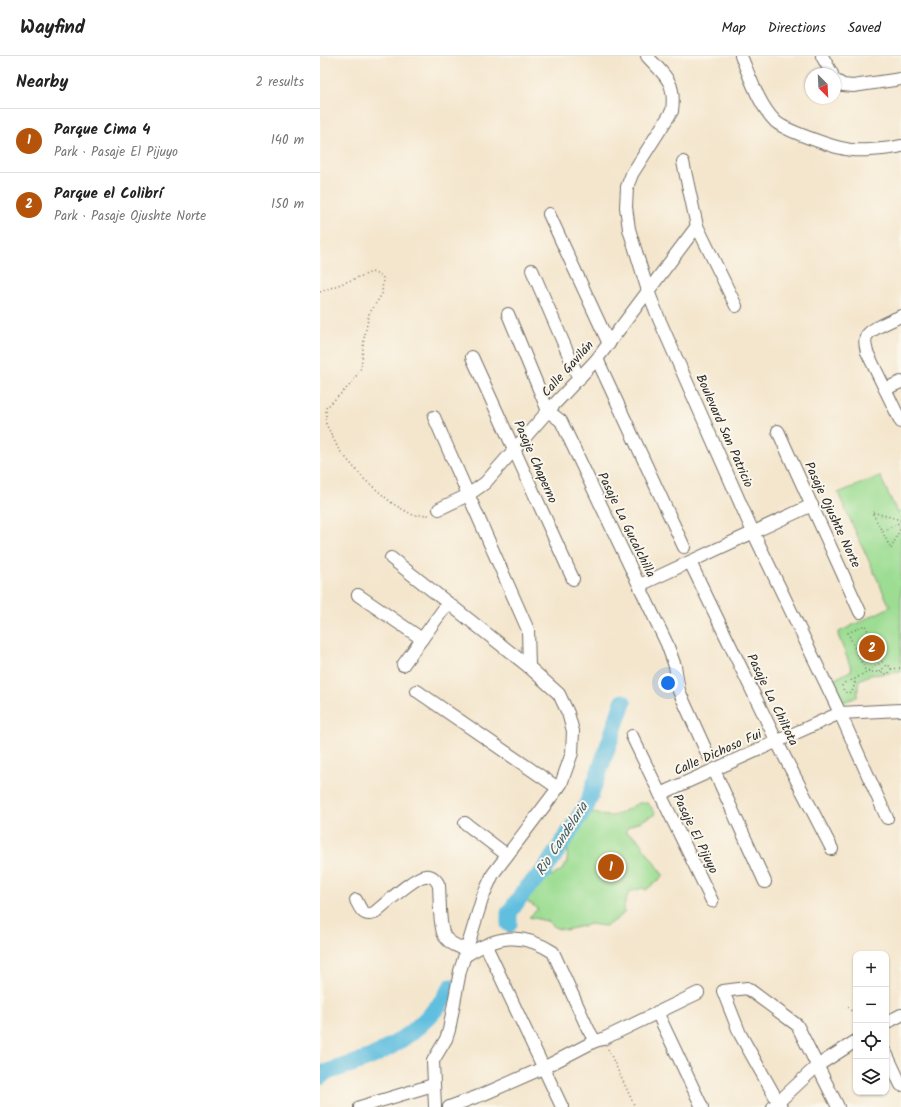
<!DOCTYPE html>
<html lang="en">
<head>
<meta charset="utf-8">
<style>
  body { margin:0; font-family:Kalam,sans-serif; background:#f2f2f2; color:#222 }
  .controls { position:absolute; right:12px; bottom:12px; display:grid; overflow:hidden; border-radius:8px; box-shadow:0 1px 3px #0004 }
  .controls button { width:36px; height:36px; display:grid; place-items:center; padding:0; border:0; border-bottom:1px solid #e0e0e0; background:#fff; color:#222; font:20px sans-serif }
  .compass { position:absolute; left:485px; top:12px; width:36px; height:36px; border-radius:50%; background:#fff; box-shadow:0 1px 3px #0004; rotate:156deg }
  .you { position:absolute; left:348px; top:627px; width:14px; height:14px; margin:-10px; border:3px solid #fff; border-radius:50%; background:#1a73e8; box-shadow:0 0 0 6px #1a73e833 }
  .badge { display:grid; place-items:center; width:26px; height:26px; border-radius:50%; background:#b45309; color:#fff; font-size:13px; font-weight:700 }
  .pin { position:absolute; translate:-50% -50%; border:2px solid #fff; box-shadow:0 1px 4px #0006 }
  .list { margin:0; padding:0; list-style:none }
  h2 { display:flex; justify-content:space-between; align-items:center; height:52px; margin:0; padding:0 16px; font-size:17px }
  h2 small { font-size:13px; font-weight:400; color:#767676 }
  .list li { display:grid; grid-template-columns:26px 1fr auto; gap:12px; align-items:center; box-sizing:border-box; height:64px; padding:0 16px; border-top:1px solid #e0e0e0 }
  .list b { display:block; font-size:15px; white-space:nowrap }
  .list p { margin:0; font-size:13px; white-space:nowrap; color:#767676 }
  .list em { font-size:13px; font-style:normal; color:#767676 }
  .icon { flex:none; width:22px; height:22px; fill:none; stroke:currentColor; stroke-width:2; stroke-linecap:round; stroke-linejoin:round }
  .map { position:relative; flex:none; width:581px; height:1051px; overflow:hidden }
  header { display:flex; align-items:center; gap:24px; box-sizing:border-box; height:56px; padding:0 20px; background:#fff; border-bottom:1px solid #e0e0e0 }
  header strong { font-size:19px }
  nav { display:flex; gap:22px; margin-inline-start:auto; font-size:14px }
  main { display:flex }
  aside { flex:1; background:#fff }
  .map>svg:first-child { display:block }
  .green { fill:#9cdd93; stroke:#64845f }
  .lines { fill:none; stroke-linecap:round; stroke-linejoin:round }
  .river { stroke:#60bedf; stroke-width:17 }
  .minor-casing { stroke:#716c64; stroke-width:14 }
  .path { stroke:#716c64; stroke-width:1.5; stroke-dasharray:1 3; stroke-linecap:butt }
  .minor { stroke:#fff; stroke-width:12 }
  .labels { text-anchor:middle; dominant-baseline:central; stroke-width:4; stroke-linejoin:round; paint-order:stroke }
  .street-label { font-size:13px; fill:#2b2b2b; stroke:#fbf7ec }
  .water-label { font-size:14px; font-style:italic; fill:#3e5e6a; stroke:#fbf7ec }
</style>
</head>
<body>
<header>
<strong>Wayfind</strong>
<nav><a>Map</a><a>Directions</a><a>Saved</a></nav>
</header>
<main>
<aside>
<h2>Nearby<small>2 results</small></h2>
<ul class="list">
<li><span class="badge">1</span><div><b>Parque Cima 4</b><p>Park · Pasaje El Pijuyo</p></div><em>140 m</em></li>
<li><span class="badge">2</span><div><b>Parque el Colibrí</b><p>Park · Pasaje Ojushte Norte</p></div><em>150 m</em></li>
</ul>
</aside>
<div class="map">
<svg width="581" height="1051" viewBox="0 0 581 1051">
  <rect width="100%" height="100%" fill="#fbf7ec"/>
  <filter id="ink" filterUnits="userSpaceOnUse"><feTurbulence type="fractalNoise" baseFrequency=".025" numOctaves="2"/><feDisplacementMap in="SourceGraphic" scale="8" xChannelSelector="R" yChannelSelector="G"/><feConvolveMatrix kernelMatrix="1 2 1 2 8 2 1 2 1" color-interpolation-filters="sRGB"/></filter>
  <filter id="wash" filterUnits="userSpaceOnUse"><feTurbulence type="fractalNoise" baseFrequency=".012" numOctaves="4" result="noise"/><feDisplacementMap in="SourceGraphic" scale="16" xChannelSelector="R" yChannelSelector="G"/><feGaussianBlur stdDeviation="0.9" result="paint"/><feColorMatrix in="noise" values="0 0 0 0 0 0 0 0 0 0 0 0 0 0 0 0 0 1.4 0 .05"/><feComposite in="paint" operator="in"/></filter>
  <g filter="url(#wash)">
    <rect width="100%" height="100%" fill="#f4e6cd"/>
    <g class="green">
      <polygon points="560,420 577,456 581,455 581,616 550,619 539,624 537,641 523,646 514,629 515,623 532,614 518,579 519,576 570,551 518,437"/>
      <path d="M319,747h9l8,11 -28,13 -3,5 11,5 27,38 -2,3 -15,12 -3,-2 -14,4 -5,14v7l-8,7 -11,6 -15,-2 -24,6 -10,-2 -9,-7 -18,-4 9,-8 -18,-13 11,-12 4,3 9,-16 8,5 9,-5 6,-9 1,-14 9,-18 15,-18c5,1 11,4 16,4 11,1 21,-9 31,-13z"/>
    </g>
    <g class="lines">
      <g class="river">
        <polyline points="189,868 189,857 205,834 224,815 267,749 286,696 303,646"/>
        <path d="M0,1021l4,-4c17,-6 38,-11 53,-19 28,-14 59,-39 74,-67"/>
      </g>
    </g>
  </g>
  <g filter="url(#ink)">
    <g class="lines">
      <g class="minor-casing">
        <g id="minor">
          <path d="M327,0c18,20 29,25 25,55l-40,63 -5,13 -1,20 3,22 19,62 11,28 94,213 87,181 47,105"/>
          <path d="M421,0c9,21 18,49 34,65 8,9 58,26 71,28 10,3 45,0 55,-3"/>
          <polyline points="502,0 512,18"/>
          <polyline points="515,24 523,29 533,30 581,23"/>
          <polyline points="363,106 377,170 416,250"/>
          <polyline points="229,158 289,288"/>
          <polyline points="212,214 259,323"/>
          <polyline points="188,258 228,355 241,365 347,588 355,610 359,635 388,699"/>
          <path d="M581,260c-8,4 -32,13 -35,21 -2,5 0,11 1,15l34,70"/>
          <polyline points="152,301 253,523"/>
          <polyline points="277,303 364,491"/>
          <polyline points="565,333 581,326"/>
          <polyline points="114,361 208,574 209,611"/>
          <polyline points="458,375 540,556"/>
          <polyline points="119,453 148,439 165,427 228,355 277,303 377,170"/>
          <polyline points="71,502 209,611 239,638 248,657 253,675 252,697 241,728 173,818 163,840 140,915 129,974 126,983 113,1005 115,1051"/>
          <polyline points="370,506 457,686 512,793"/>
          <polyline points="320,529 492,449"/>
          <polyline points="38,539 102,583"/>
          <polyline points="83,609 128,547"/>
          <polyline points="97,635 238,732"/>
          <polyline points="312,680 392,845"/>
          <polyline points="394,714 445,826"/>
          <polyline points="340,738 520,657 581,654"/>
          <polyline points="145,767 187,799"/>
          <path d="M36,844c4,8 7,17 18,13 10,-8 40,-36 51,-37 7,-1 12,4 14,10 1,12 0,42 6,51 5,7 14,10 22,13"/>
          <polyline points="166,890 242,1051"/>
          <path d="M145,900c32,-20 55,-25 88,-4l35,77 7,12"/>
          <polyline points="337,956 382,1051"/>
          <polyline points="566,967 581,959"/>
          <polyline points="566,997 581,1029"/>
          <polyline points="40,1051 113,1029"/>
          <polyline points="129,1051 164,1038 223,1012 275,985 283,983 378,937"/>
          <polyline points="453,1051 497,1010 536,985"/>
          <polyline points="461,1051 420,978 403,935 427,932 477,969 518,1051"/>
        </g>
      </g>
      <g class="path">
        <polyline points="0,236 52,216 63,221 62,238 49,258 44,283 41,312 32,327 6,352 6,368 19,394 44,423 73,448 93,459 108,459 110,458"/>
        <polyline points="581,464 552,456 571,493 581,471"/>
        <polyline points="563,475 581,466"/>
        <polyline points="571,613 581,612"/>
        <polyline points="548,616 560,616 566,609 570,610 571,613 568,618 564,618 560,616"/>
        <polyline points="535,627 531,624 527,624 522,630 524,635 527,637 532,636 535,627 535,623 563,605 545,569 528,577 546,616"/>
        <polyline points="528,951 533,957 536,956"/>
        <polyline points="288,993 315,1051"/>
      </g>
      <use href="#minor" class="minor"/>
    </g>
  </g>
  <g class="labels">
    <g class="street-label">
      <text transform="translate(248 313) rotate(-48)">Calle Gavilán</text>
      <text transform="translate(404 375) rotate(66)">Boulevard San Patricio</text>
      <text transform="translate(215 406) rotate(66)">Pasaje Chaperno</text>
      <text transform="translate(512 459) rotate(65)">Pasaje Ojushte Norte</text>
      <text transform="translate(306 469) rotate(64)">Pasaje La Gucalchilla</text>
      <text transform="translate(452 644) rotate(64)">Pasaje La Chiltota</text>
      <text transform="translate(398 697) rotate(-24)">Calle Dichoso Fui</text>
      <text transform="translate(375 778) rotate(64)">Pasaje El Pijuyo</text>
    </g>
    <g class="water-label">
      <text transform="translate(242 783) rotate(-57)">Rio Candelaria</text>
    </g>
  </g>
</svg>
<div class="controls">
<button>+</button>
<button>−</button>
<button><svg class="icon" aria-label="locate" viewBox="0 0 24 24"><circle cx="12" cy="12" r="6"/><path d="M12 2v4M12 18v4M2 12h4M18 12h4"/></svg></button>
<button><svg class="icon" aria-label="layers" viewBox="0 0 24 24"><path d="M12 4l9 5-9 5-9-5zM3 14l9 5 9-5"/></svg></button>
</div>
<svg class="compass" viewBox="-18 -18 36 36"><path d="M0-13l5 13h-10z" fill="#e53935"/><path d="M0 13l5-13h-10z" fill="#767676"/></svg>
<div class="you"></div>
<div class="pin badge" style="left:291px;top:811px">1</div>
<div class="pin badge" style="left:552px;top:592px">2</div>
</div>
</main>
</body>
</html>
